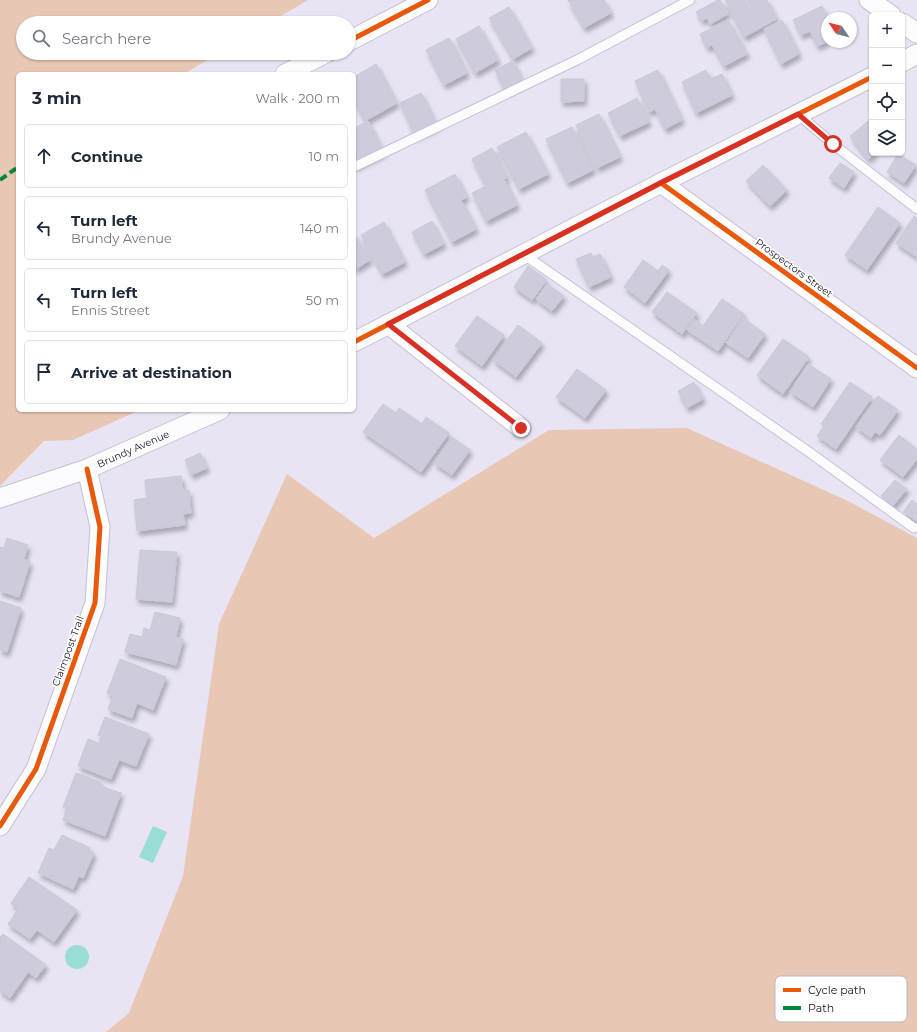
<!DOCTYPE html>
<html lang="en">
<head>
<meta charset="utf-8">
<style>
  body { margin:0; font-family:Montserrat,sans-serif; background:#f2f2f3; color:#1f2937 }
  .controls { position:absolute; right:12px; top:12px; display:grid; overflow:hidden; border-radius:6px; box-shadow:0 1px 3px #0004 }
  .controls button { width:36px; height:36px; display:grid; place-items:center; padding:0; border:0; border-bottom:1px solid #e0e1e3; background:#fff; color:#1f2937; font:20px sans-serif }
  .compass { position:absolute; left:821px; top:12px; width:36px; height:36px; border-radius:50%; background:#fff; box-shadow:0 1px 3px #0004; rotate:305deg }
  .stop { position:absolute; width:12px; height:12px; margin:-9px; border:3px solid #d93025; border-radius:50%; background:#fff }
  .stop.end { background:#d93025; border-color:#fff; box-shadow:0 1px 4px #0008 }
  .list { margin:0; padding:0; list-style:none }
  h2 { display:flex; justify-content:space-between; align-items:center; height:52px; margin:0; padding:0 16px; font-size:17px }
  h2 small { font-size:13px; font-weight:400; color:#747a83 }
  .list li { display:grid; grid-template-columns:26px 1fr auto; gap:12px; align-items:center; box-sizing:border-box; height:64px; margin:0 8px 8px; padding:0 8px; border:1px solid #e0e1e3; border-radius:6px }
  .list b { display:block; font-size:15px; white-space:nowrap }
  .list p { margin:0; font-size:13px; white-space:nowrap; color:#747a83 }
  .list em { font-size:13px; font-style:normal; color:#747a83 }
  .icon { flex:none; width:22px; height:22px; fill:none; stroke:currentColor; stroke-width:2; stroke-linecap:round; stroke-linejoin:round }
  .map { position:relative; flex:none; width:917px; height:1032px; overflow:hidden }
  .search { position:absolute; background:#fff; box-shadow:0 1px 3px #0004; left:16px; top:16px; width:340px; height:44px; display:flex; align-items:center; gap:10px; box-sizing:border-box; padding:0 14px; border-radius:22px; color:#747a83; font-size:15px }
  .panel { position:absolute; background:#fff; box-shadow:0 1px 3px #0004; left:16px; top:72px; width:340px; height:340px; border-radius:6px }
  .map>svg:first-child { display:block }
  .green { fill:#e8c7b5 }
  .water { fill:#99ded6 }
  .building { fill:#cdcbdc; stroke:#cac8d8; filter:url(#shadow) }
  .lines { fill:none; stroke-linecap:round; stroke-linejoin:round }
  .lane-casing { stroke:#c5c0d0; stroke-width:11 }
  .street-casing { stroke:#c5c0d0; stroke-width:21 }
  .lane { stroke:#fcfbfd; stroke-width:9 }
  .street { stroke:#fcfbfd; stroke-width:19 }
  .quiet { stroke:#00873e; stroke-width:4; stroke-dasharray:8 4; stroke-linecap:butt }
  .cycleway-casing { stroke:#fff; stroke-width:8 }
  .cycleway { stroke:#e8590c; stroke-width:5 }
  .route { stroke:#d93025; stroke-width:5 }
  .labels { text-anchor:middle; dominant-baseline:central; stroke-width:3; stroke-linejoin:round; paint-order:stroke }
  .street-label { font-size:10px; fill:#171122; stroke:#fff }
  .key { fill:#fff; stroke:#b9b8bd; stroke-width:1 }
  .key-label { font-size:11px; fill:#171122 }
</style>
</head>
<body>
<div class="map">
<svg width="917" height="1032" viewBox="0 0 917 1032">
  <defs>
    <filter id="shadow"><feDropShadow dx="2.5" dy="4.5" stdDeviation="2" flood-color="#0004"/></filter>
  </defs>
  <rect width="100%" height="100%" fill="#e9e4f4"/>
  <g class="green">
    <polygon points="0,0 308,0 269,23 23,23 23,53 219,53 184,74 18,74 18,410 140,410 73,440 44,441 0,486"/>
    <polygon points="687,428 848,501 917,538 917,1032 106,1032 129,1013 183,876 219,624 287,474 374,538 549,430"/>
  </g>
  <g class="water">
    <polygon points="153,826 167,832 153,863 139,857"/>
    <circle cx="77" cy="957" r="12"/>
  </g>
  <g class="building">
    <polygon points="568,0 604,0 611,13 584,28"/>
    <polygon points="718,0 720,0 728,14 710,24 707,18 702,21 696,12"/>
    <polygon points="725,0 745,0 746,2 749,0 767,0 777,19 744,37"/>
    <polygon points="822,6 828,18 827,18 827,42 817,46 810,31 801,35 793,20"/>
    <polygon points="509,7 532,48 513,59 489,18"/>
    <polygon points="728,20 747,54 724,66 712,45 707,48 700,34"/>
    <polygon points="782,20 799,54 781,64 764,29"/>
    <polygon points="479,26 498,60 475,73 456,39"/>
    <polygon points="449,38 467,73 444,85 426,50"/>
    <polygon points="513,61 523,82 505,91 495,70"/>
    <polygon points="376,64 397,103 365,121 354,101 354,77"/>
    <polygon points="658,70 682,120 665,129 655,109 649,112 635,81"/>
    <polygon points="706,70 710,79 722,74 732,95 696,113 682,82"/>
    <polygon points="561,79 584,79 584,101 561,102"/>
    <polygon points="421,93 437,126 415,136 400,103"/>
    <polygon points="637,98 649,122 620,136 608,113"/>
    <polygon points="599,114 620,157 597,168 576,125"/>
    <polygon points="872,118 872,153 876,153 868,159 850,136"/>
    <polygon points="368,121 384,152 354,167 354,147 356,146 354,142 354,128"/>
    <polygon points="572,127 593,170 567,183 546,139"/>
    <polygon points="526,132 548,174 519,189 497,147"/>
    <polygon points="492,148 507,178 504,179 517,205 486,221 472,193 486,186 472,159"/>
    <polygon points="898,154 916,165 904,183 887,172"/>
    <polygon points="840,163 854,172 844,188 829,178"/>
    <polygon points="763,165 787,190 770,206 746,181"/>
    <polygon points="455,174 467,197 461,200 476,229 452,242 425,190"/>
    <polygon points="878,207 900,223 867,270 845,255"/>
    <polygon points="914,216 917,218 917,257 896,243"/>
    <polygon points="432,221 444,244 424,254 412,232"/>
    <polygon points="384,222 405,262 382,274 361,235"/>
    <polygon points="354,234 370,260 354,270"/>
    <polygon points="591,253 593,257 600,254 611,277 589,287 576,259"/>
    <polygon points="643,260 658,271 662,265 669,270 645,303 624,287"/>
    <polygon points="528,266 547,280 532,300 514,287"/>
    <polygon points="547,284 564,296 552,311 536,299"/>
    <polygon points="667,292 697,313 682,334 652,312"/>
    <polygon points="722,299 744,314 718,351 687,330 694,319 703,326"/>
    <polygon points="477,316 504,335 482,366 455,346"/>
    <polygon points="743,318 765,334 748,358 726,343"/>
    <polygon points="518,325 542,343 516,377 493,360"/>
    <polygon points="783,339 809,357 783,394 757,375"/>
    <polygon points="808,364 831,379 813,407 790,392"/>
    <polygon points="577,369 606,390 585,418 556,397"/>
    <polygon points="694,382 703,399 687,408 678,391"/>
    <polygon points="850,382 872,397 836,449 817,436 824,426 821,424"/>
    <polygon points="878,396 898,410 880,435 875,432 871,438 856,427"/>
    <polygon points="383,404 396,413 399,408 422,424 426,417 449,433 421,472 363,432"/>
    <polygon points="899,435 917,449 917,459 903,477 880,460"/>
    <polygon points="452,437 470,450 452,475 434,463"/>
    <polygon points="200,453 207,468 191,475 185,460"/>
    <polygon points="181,476 183,491 189,490 191,513 183,514 185,525 137,531 134,500 147,498 145,480"/>
    <polygon points="895,480 907,489 893,506 881,496"/>
    <polygon points="912,500 917,504 917,521 903,512"/>
    <polygon points="7,538 28,545 24,559 30,562 19,597 0,591 0,547 4,548"/>
    <polygon points="140,550 177,552 172,602 136,599"/>
    <polygon points="0,601 21,608 7,652 0,650"/>
    <polygon points="155,612 180,618 176,637 183,639 176,665 125,652 130,634 142,637 144,628 150,630"/>
    <polygon points="120,659 166,677 153,710 137,703 132,718 108,709 113,696 107,693"/>
    <polygon points="105,717 149,734 136,766 119,760 111,779 78,766 88,739 99,743 102,736 98,735"/>
    <polygon points="76,773 101,782 100,786 121,793 105,836 63,820 67,808 63,807"/>
    <polygon points="62,835 90,848 89,851 94,853 83,878 79,876 73,889 38,873 49,848 54,850"/>
    <polygon points="29,877 77,910 54,942 37,930 30,939 8,924 18,909 11,903"/>
    <polygon points="3,934 46,965 36,978 28,972 10,998 0,991 0,937"/>
  </g>
  <g class="lines">
    <g class="lane-casing">
      <g id="lane">
        <polyline points="798,114 833,144 917,209"/>
        <polyline points="354,167 577,60 690,0"/>
        <polyline points="523,254 809,452 914,528"/>
      </g>
    </g>
    <g class="street-casing">
      <g id="street">
        <polyline points="869,0 891,15"/>
        <polyline points="902,23 917,33"/>
        <polyline points="349,41 428,0"/>
        <polyline points="902,62 917,54"/>
        <polyline points="285,74 326,53"/>
        <polyline points="661,183 917,368"/>
        <polyline points="388,324 521,428"/>
        <polyline points="354,342 661,183 872,77"/>
        <path id="s1" d="M0,498l87,-29 133,-59"/>
        <polyline points="0,826 36,769 95,603 100,527 87,469"/>
      </g>
    </g>
    <use href="#lane" class="lane"/>
    <use href="#street" class="street"/>
    <polyline class="quiet" points="0,180 18,167"/>
    <g class="cycleway-casing">
      <g id="cycleway">
        <polyline points="349,41 428,0"/>
        <polyline points="661,183 917,368"/>
        <polyline points="354,342 661,183 872,77"/>
        <polyline points="0,826 36,769 95,603 100,527 87,469"/>
      </g>
    </g>
    <use href="#cycleway" class="cycleway"/>
  </g>
  <g class="lines">
    <polyline class="route" points="521,428 388,324 660,183 798,114 833,144"/>
  </g>
  <g class="labels">
    <g class="street-label">
      <text transform="translate(794 268) rotate(36)">Prospectors Street</text>
      <text stroke="none"><textPath href="#s1" startOffset="142">Brundy Avenue</textPath></text>
      <text transform="translate(68 651) rotate(-70)">Claimpost Trail</text>
    </g>
  </g>
  <rect x="775" y="976" width="132" height="46" rx="6" class="key"/>
  <rect x="783" y="988" width="18" height="4" fill="#e8590c"/>
  <rect x="783" y="1006" width="18" height="4" fill="#00873e"/>
  <g class="key-label">
    <text x="808" y="994">Cycle path</text>
    <text x="808" y="1012">Path</text>
  </g>
</svg>
<div class="controls">
<button>+</button>
<button>−</button>
<button><svg class="icon" aria-label="locate" viewBox="0 0 24 24"><circle cx="12" cy="12" r="6"/><path d="M12 2v4M12 18v4M2 12h4M18 12h4"/></svg></button>
<button><svg class="icon" aria-label="layers" viewBox="0 0 24 24"><path d="M12 4l9 5-9 5-9-5zM3 14l9 5 9-5"/></svg></button>
</div>
<svg class="compass" viewBox="-18 -18 36 36"><path d="M0-13l5 13h-10z" fill="#e53935"/><path d="M0 13l5-13h-10z" fill="#747a83"/></svg>
<div class="stop" style="left:833px;top:144px"></div>
<div class="stop end" style="left:521px;top:428px"></div>
<div class="search"><svg class="icon" aria-label="search" viewBox="0 0 24 24"><circle cx="10" cy="10" r="6"/><path d="M15 15l6 6"/></svg>Search here</div>
<section class="panel">
<h2>3 min<small>Walk · 200 m</small></h2>
<ul class="list">
<li><svg class="icon" aria-label="ahead" viewBox="0 0 24 24"><path d="M12 20V5M6 11l6-6 6 6"/></svg><div><b>Continue</b></div><em>10 m</em></li>
<li><svg class="icon" aria-label="left" viewBox="0 0 24 24"><path d="M17 20v-9H6M10 6l-5 5 5 5"/></svg><div><b>Turn left</b><p>Brundy Avenue</p></div><em>140 m</em></li>
<li><svg class="icon" aria-label="left" viewBox="0 0 24 24"><path d="M17 20v-9H6M10 6l-5 5 5 5"/></svg><div><b>Turn left</b><p>Ennis Street</p></div><em>50 m</em></li>
<li><svg class="icon" aria-label="arrive" viewBox="0 0 24 24"><path d="M6 21V4h12l-3 4 3 4H6"/></svg><div><b>Arrive at destination</b></div></li>
</ul>
</section>
</div>
</body>
</html>
